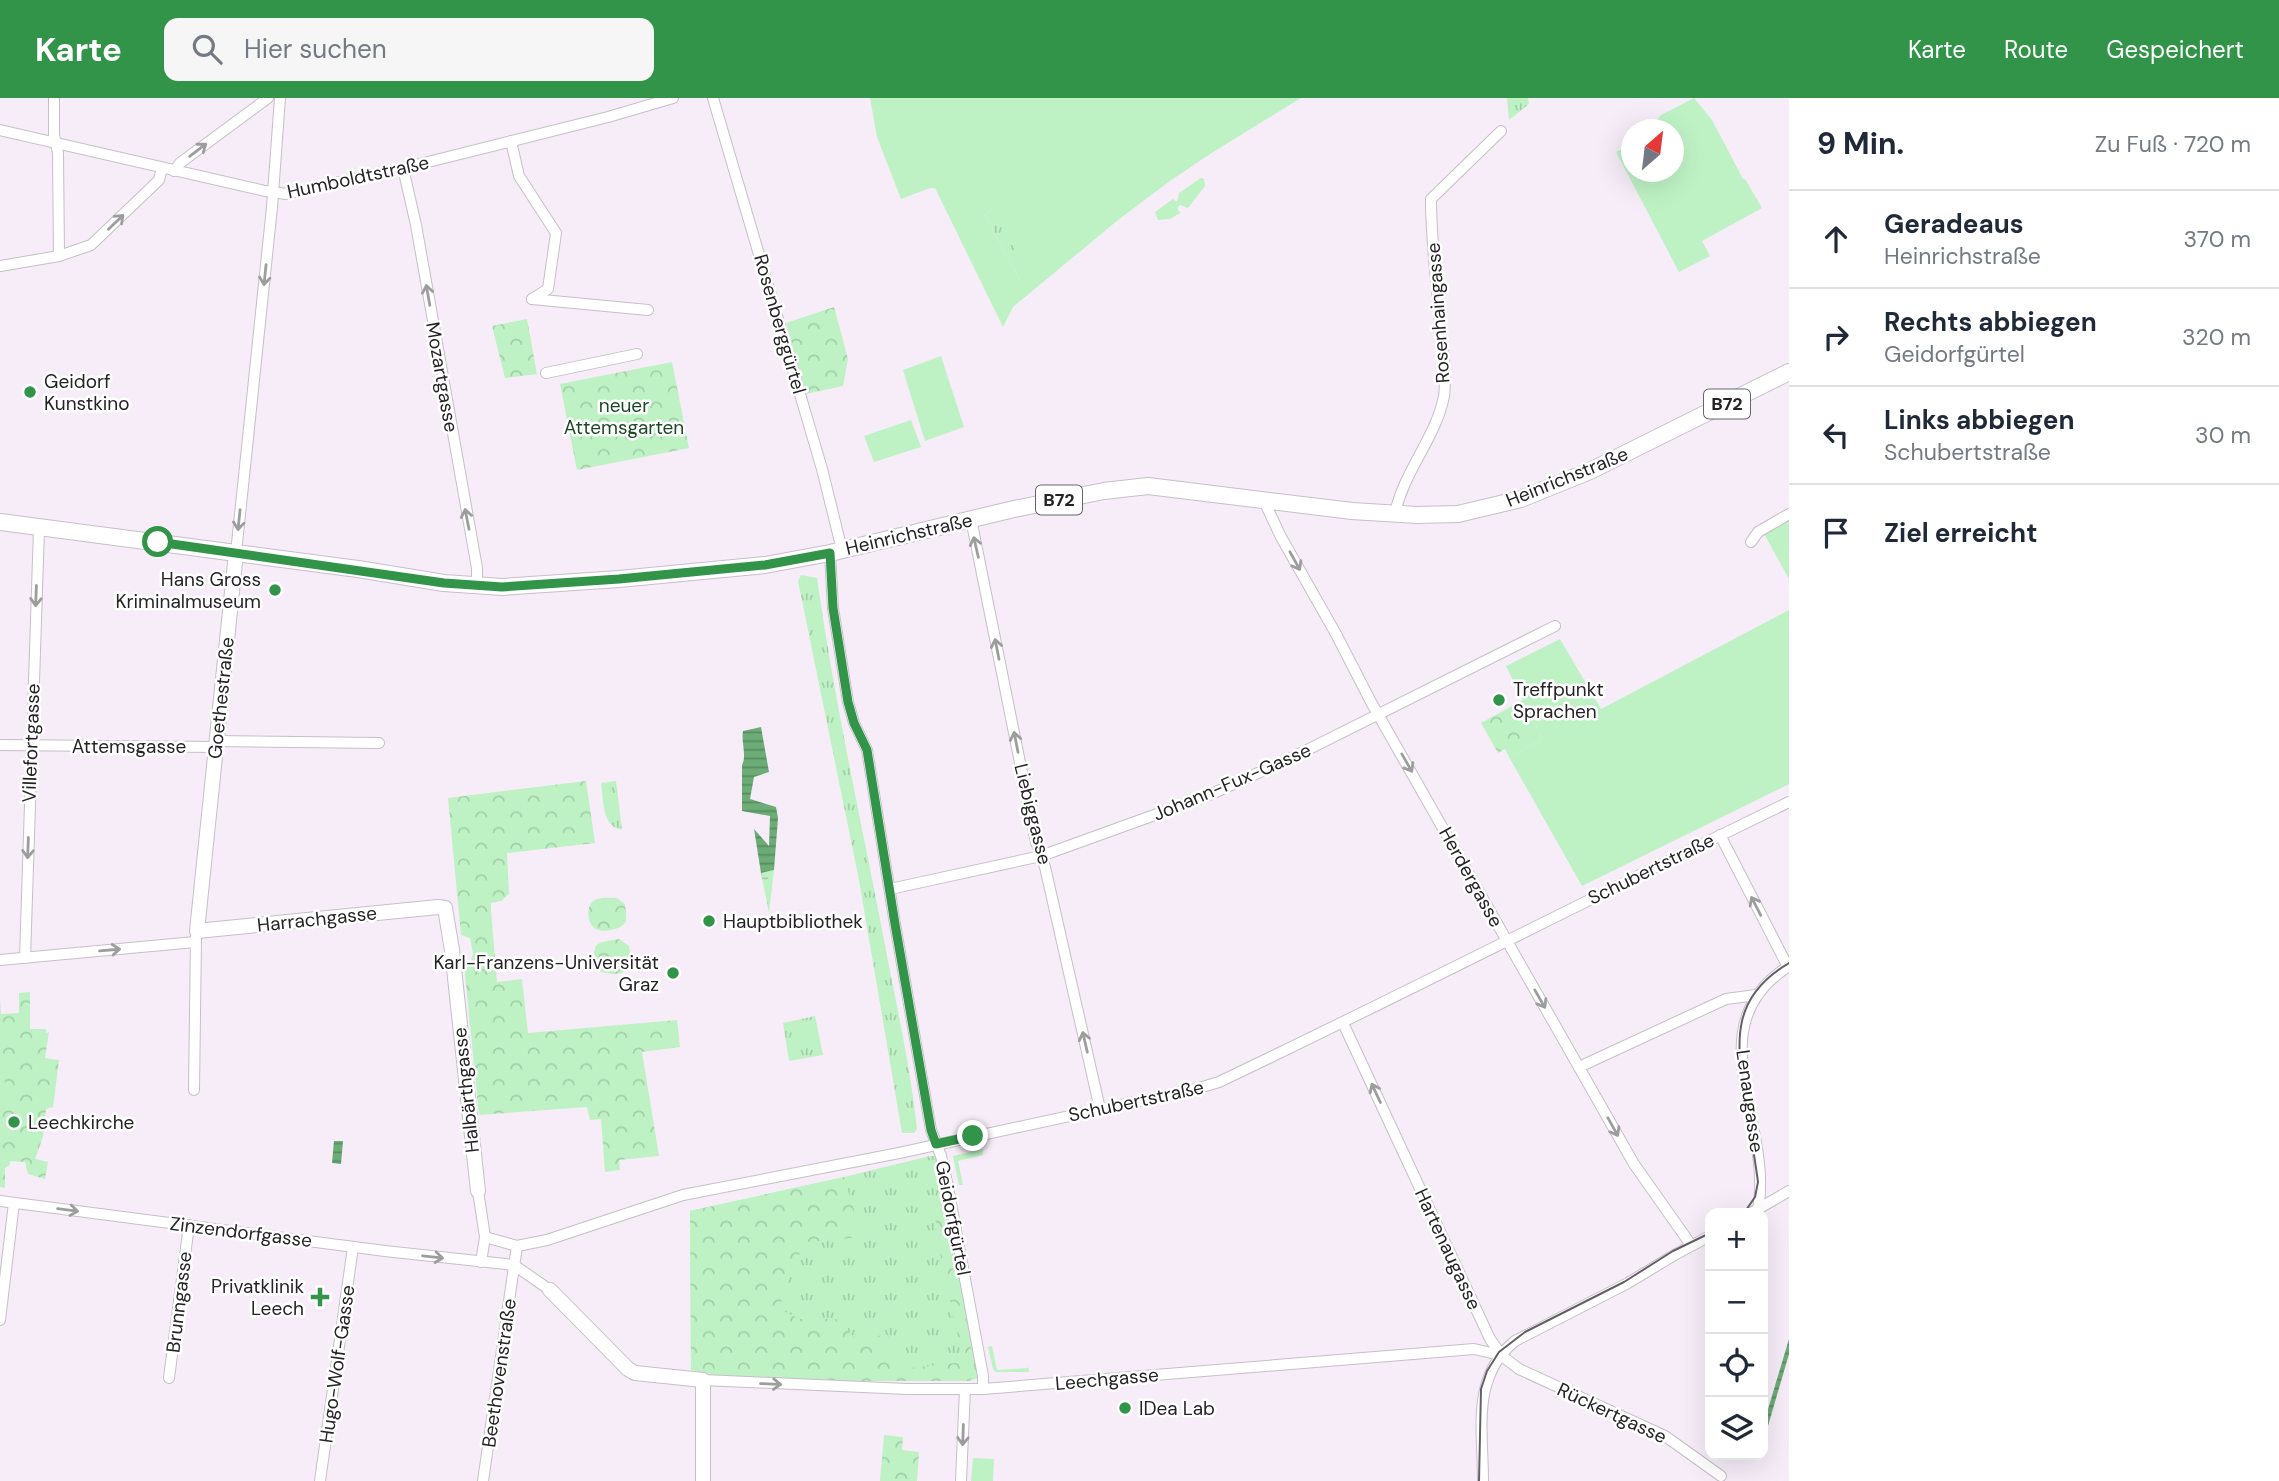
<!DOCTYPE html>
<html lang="de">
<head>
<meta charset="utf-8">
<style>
  body { margin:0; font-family:"DM Sans",sans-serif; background:#f6f6f7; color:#1f2937 }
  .controls { position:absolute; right:21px; bottom:21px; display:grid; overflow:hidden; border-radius:14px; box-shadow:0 7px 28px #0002 }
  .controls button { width:63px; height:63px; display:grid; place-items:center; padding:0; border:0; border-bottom:2px solid #e0e1e3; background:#fff; color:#1f2937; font:35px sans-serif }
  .compass { position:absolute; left:1621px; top:21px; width:63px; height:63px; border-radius:50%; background:#fff; box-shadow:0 7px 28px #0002; rotate:28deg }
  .stop { position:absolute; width:21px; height:21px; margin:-16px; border:5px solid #319448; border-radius:50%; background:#fff }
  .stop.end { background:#319448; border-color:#fff; box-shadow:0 2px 7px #0008 }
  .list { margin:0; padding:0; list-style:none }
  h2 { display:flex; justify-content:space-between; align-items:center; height:91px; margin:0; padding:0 28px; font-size:30px }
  h2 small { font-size:23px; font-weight:400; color:#747a83 }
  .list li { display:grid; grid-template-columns:46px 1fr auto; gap:21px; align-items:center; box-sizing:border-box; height:98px; padding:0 28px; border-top:2px solid #e0e1e3 }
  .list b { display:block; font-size:26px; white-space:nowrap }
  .list p { margin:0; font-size:23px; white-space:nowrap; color:#747a83 }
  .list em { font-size:23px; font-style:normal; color:#747a83 }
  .icon { flex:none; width:38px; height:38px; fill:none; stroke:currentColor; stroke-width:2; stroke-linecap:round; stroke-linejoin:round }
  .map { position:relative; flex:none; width:1789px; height:1383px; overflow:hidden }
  header { display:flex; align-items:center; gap:42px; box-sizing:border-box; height:98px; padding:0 35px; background:#319448; color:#fff }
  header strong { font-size:33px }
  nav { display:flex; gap:38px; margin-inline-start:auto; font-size:24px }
  .search { width:490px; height:63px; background:#f6f6f7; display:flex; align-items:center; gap:18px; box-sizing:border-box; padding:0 24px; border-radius:14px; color:#747a83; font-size:26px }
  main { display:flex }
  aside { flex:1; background:#fff }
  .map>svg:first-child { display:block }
  .grass { fill:url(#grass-tufts) }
  .forest { fill:url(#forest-crowns) }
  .wetland { fill:url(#wetland-marsh) }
  .garden { fill:#bef2c4; fill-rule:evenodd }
  .water { fill:url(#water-rules) }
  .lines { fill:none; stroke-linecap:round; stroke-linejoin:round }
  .street-casing { stroke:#c7bec9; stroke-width:12 }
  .secondary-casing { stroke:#c7bec9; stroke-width:16 }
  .primary-casing { stroke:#c7bec9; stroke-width:18 }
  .street { stroke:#fff; stroke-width:10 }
  .secondary { stroke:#fff; stroke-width:14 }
  .primary { stroke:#fff; stroke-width:16 }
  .tram { stroke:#656067; stroke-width:2 }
  .oneway { stroke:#9d9c9e }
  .route { stroke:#319448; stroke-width:9 }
  .poi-dot { fill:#319448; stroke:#fff; stroke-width:2.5 }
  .labels { text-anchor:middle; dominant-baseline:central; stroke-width:5; stroke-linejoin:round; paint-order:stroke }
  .shield { fill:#fff; stroke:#676568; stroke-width:2 }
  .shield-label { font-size:18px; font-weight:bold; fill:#262327 }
  .street-label { font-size:19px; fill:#262327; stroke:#fff }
  .poi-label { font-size:19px; fill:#262327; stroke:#fff; text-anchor:start }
  .park-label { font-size:19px; fill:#1a4823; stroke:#fff }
</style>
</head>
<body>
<header>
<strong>Karte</strong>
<div class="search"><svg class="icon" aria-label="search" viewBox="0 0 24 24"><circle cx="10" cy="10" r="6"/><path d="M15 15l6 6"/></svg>Hier suchen</div>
<nav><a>Karte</a><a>Route</a><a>Gespeichert</a></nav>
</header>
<main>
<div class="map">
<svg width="1789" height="1383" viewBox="0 0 1789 1383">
  <defs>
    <pattern id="grass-tufts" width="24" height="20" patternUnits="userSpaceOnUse" patternTransform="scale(1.75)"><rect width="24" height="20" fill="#bef2c4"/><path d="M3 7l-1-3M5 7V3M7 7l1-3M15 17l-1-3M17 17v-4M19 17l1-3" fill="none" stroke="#a3cfa8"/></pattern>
    <pattern id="forest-crowns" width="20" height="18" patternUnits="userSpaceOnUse" patternTransform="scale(1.75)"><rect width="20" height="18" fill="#bef2c4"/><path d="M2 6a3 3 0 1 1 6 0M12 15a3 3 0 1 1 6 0" fill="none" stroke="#a3cfa8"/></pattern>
    <pattern id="wetland-marsh" width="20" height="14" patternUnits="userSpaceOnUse" patternTransform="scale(1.75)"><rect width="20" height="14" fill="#bef2c4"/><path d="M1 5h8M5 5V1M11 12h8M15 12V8" fill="none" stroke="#a3cfa8"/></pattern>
    <pattern id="water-rules" width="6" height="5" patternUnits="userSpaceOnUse" patternTransform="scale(1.75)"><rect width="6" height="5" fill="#6cac76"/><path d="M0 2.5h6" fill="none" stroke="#598c61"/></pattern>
  </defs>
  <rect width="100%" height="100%" fill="#f6edf8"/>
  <g class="grass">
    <polygon points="1507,0 1528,0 1529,6 1509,22"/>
    <polygon points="1201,80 1204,81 1205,88 1188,110 1180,107 1177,110 1180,115 1170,121 1158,122 1155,114 1173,101 1177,104 1179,95"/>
    <polygon points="1006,97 1034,184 1020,182 985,118"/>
    <path d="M801,477l16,3c18,129 47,255 71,383 11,56 23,111 29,168l-3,4h-12l-43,-253 -61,-299z"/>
    <path d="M616,683l6,49c-21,-4 -18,-30 -21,-47z"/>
    <polygon points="815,918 823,957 789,963 783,925"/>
    <polygon points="930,1058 941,1058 983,1278 970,1283 797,1283 691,1272 690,1113 844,1079"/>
  </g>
  <g class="forest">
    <polygon points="834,209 848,261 843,288 806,296 786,225"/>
    <polygon points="527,221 537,276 505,280 492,228"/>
    <polygon points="672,264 689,350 577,372 560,286"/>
    <polygon points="1523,602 1542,641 1509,659 1505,651 1498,655 1481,625"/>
    <polygon points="586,683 595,745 507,755 509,796 501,803 491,805 491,812 497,884 522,881 528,935 677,922 680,949 642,954 659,1058 619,1062 620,1072 605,1074 601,1021 590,1022 587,1009 479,1017 464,866 471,862 473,856 470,840 461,837 448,700"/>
    <path d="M617,800l8,6c0,5 2,12 1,17 -4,9 -23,12 -30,8 -9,-5 -11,-24 -1,-29 5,-3 16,-2 22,-2z"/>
    <path d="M619,841l10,7c1,5 3,12 2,17 -2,15 -27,12 -35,6 -4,-26 -3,-26 23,-30z"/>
    <polygon points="30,894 30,931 46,931 46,935 49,934 45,960 59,962 53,1009 46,1011 43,1039 35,1061 48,1064 45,1081 28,1076 25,1064 10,1063 10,1067 5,1070 5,1090 0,1089 0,899 1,916 19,915 19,895"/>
    <polygon points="844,1079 862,1139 808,1144 793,1165 779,1211 800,1221 836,1221 857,1242 888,1236 892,1264 910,1270 955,1265 962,1258 937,1141 935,1117 948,1116 975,1273 970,1283 797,1283 726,1279 691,1272 690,1113"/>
    <polygon points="884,1337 903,1339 902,1352 919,1354 917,1383 880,1383"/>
  </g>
  <polygon class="wetland" points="774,772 769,815 761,775"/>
  <g class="garden">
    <path d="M870,0h431l-91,56 -40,27 -52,39 -105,87 -10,20 -68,-139h-5l-29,11 -24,-62zM994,109h1l34,74 -9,-1 -35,-64z"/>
    <polygon points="1694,0 1712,22 1743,81 1745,81 1762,110 1702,143 1710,158 1679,174 1616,54 1631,47 1632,74 1674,74 1674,32 1651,31 1661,17"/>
    <polygon points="941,258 964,329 925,343 903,272"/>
    <polygon points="911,322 921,349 874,364 864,338"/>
    <polygon points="1789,421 1789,481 1763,434"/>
    <polygon points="1789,512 1789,686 1582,788 1509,659 1542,641 1506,568 1560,541 1601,611"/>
    <polygon points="0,918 1,918 5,991 0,991"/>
    <polygon points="983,1051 983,1057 958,1063 963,1087 959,1087 953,1058"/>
    <polygon points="992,1248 997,1272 1028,1270 1028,1266 1029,1274 996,1274 993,1271 988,1249"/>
    <polygon points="973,1360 994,1361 993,1383 971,1383"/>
  </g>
  <g class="water">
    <path d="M761,629l8,45 -15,5 -4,22 26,8 2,11 -4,52 -13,3 -7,-44 15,17 1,-30 -28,-5v-46c5,-9 -1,-23 1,-34z"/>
    <polygon points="334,1043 343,1043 341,1066 332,1065"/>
    <polygon points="1789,1241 1789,1256 1763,1345 1763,1328"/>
  </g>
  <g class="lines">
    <g class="street-casing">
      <g id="street">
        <polyline points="54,0 54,37 58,55 59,158"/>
        <polyline points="713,0 822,371 842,452"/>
        <polyline points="0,32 265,93 286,96 416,67 608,19 673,0"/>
        <polyline points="511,43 519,78 556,135 548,191 532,201"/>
        <polyline points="403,70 416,127 477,470 477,488"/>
        <polyline points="174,73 180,65 268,0"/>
        <polyline points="0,168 59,158 91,147 159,82 162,70"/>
        <polyline points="532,201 648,212"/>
        <polyline points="546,275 637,256"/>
        <polyline points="1264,403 1281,439 1336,536 1371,604 1634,1066 1691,1147"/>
        <path d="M1395,416c8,-42 41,-76 49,-118 3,-19 -2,-55 -4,-75 -4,-41 -9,-81 -9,-122l70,-68"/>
        <polyline points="971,421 1036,744 1045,769 1100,1011"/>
        <polyline points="1751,444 1758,434 1789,416"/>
        <polyline points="236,455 272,109 280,0"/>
        <polyline points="830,455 833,510 848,604 854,625 867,652 895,826 931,1032 941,1058 947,1084 983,1278 983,1291"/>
        <polyline points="215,643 379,645"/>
        <polyline points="0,647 215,649"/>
        <polyline points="1720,737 1788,869"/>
        <polyline points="890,791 1041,758 1207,698 1287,662 1555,528"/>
        <polyline points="25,860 39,430"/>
        <polyline points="0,862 195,844"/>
        <polyline points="1343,925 1490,1241 1502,1258 1519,1271 1665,1338 1721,1378"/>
        <polyline points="1579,969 1726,901 1756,897"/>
        <polyline points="194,992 196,839"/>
        <polyline points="478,1093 485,1139 481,1164"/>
        <polyline points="0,1103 385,1153 514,1167 550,1192"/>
        <path d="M1758,1111c16,-85 -64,-183 31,-243"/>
        <polyline points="1751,1115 1789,1093"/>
        <path d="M485,1139l32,9 30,-6 136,-45 216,-42 300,-65 20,-6c191,-91 379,-188 570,-280"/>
        <polyline points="0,1222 14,1105"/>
        <polyline points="169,1280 189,1127"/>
        <polyline points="703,1282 907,1291 983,1291 1474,1251 1500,1257"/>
        <polyline points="320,1383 353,1149"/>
        <polyline points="483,1383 517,1148"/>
        <polyline points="961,1383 965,1291"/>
        <path d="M1483,1383c0,-52 -12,-104 32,-140l113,-58 48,-29 34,-18"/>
      </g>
    </g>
    <g class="secondary-casing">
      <g id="secondary">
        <polyline points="236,455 197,833 438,809 445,810 452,852 478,1093"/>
        <polyline points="550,1192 628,1271 635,1275 703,1282 703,1383"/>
      </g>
    </g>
    <g class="primary-casing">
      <polyline id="primary" points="0,424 358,471 444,485 502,489 619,481 765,467 830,455 1014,411 1104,393 1148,388 1352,413 1417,417 1458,416 1521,401 1590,373 1789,274"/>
    </g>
    <use href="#street" class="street"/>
    <use href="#secondary" class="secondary"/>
    <use href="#primary" class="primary"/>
    <g class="tram">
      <path d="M1744,1115l11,-16 3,-15c-4,-29 -9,-58 -13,-87 -10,-57 -12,-99 44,-132"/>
      <polyline points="1479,1383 1481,1291 1487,1273 1499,1254 1525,1234 1624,1184 1673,1153 1710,1135"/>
    </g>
  </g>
  <defs><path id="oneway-shaft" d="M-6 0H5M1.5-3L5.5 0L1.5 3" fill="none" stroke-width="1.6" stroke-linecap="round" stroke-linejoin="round" transform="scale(1.75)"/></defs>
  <g class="oneway">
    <use href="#oneway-shaft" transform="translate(198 52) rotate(-37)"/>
    <use href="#oneway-shaft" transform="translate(116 124) rotate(-44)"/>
    <use href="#oneway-shaft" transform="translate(265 177) rotate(96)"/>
    <use href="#oneway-shaft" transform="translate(428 197) rotate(-100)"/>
    <use href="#oneway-shaft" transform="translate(467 421) rotate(-101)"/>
    <use href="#oneway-shaft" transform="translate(239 422) rotate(96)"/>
    <use href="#oneway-shaft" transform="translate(976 449) rotate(-103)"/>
    <use href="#oneway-shaft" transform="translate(1295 463) rotate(61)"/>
    <use href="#oneway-shaft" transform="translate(36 498) rotate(92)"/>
    <use href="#oneway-shaft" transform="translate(997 551) rotate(-101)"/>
    <use href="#oneway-shaft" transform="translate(1016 644) rotate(-101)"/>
    <use href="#oneway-shaft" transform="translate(1407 665) rotate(60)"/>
    <use href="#oneway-shaft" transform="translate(28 750) rotate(92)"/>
    <use href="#oneway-shaft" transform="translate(1756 808) rotate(-117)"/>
    <use href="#oneway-shaft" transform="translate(110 852) rotate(-5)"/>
    <use href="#oneway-shaft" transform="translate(1540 901) rotate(60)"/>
    <use href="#oneway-shaft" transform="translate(1085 944) rotate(-103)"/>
    <use href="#oneway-shaft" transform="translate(1376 995) rotate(-115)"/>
    <use href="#oneway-shaft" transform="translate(1613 1029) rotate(61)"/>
    <use href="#oneway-shaft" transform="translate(68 1112) rotate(7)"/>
    <use href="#oneway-shaft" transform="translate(433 1159) rotate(6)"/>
    <use href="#oneway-shaft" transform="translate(771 1286) rotate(2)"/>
    <use href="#oneway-shaft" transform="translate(963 1337) rotate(92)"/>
  </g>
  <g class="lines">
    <polyline class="route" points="158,444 444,485 502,489 619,481 765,467 830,455 833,510 848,604 854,625 867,652 895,826 931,1032 936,1046 973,1038"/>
  </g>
  <g class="poi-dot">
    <circle cx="30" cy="294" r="7"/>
    <circle cx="275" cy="492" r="7"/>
    <circle cx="1499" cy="602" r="7"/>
    <circle cx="709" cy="823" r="7"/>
    <circle cx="673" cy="875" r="7"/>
    <circle cx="14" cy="1024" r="7"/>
    <path d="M316.5 1188.5h7v7h7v7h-7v7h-7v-7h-7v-7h7z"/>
    <circle cx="1125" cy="1310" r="7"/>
  </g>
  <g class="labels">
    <g class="shield">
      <rect x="1704" y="291.5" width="46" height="29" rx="5"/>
      <rect x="1036" y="387.5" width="46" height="29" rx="5"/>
    </g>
    <g class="shield-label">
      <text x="1727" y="306">B72</text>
      <text x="1059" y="402">B72</text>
    </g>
    <g class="street-label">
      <text transform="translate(358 79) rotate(-12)">Humboldtstraße</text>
      <text transform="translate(1438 215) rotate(-94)">Rosenhaingasse</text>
      <text transform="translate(780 226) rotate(74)">Rosenberggürtel</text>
      <text transform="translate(442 279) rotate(80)">Mozartgasse</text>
      <text transform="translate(1567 379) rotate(-22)">Heinrichstraße</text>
      <text transform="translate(909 436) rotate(-13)">Heinrichstraße</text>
      <text transform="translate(221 600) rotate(-84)">Goethestraße</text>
      <text transform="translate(31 645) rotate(-88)">Villefortgasse</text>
      <text x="129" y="648">Attemsgasse</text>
      <text transform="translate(1232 684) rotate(-23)">Johann-Fux-Gasse</text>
      <text transform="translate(1033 716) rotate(76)">Liebiggasse</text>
      <text transform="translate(1651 771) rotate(-26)">Schubertstraße</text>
      <text transform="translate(1471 779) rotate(61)">Herdergasse</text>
      <text transform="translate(317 821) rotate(-6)">Harrachgasse</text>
      <text transform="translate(466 992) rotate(-96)">Halbärthgasse</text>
      <text transform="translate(1136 1003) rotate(-12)">Schubertstraße</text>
      <text transform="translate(1750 1003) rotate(82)">Lenaugasse</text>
      <text transform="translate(953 1120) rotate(79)">Geidorfgürtel</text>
      <text transform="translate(241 1134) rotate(7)">Zinzendorfgasse</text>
      <text transform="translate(1448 1151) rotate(65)">Hartenaugasse</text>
      <text transform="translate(179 1204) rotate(-83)">Brunngasse</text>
      <text transform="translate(337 1266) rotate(-82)">Hugo-Wolf-Gasse</text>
      <text transform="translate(499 1275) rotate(-82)">Beethovenstraße</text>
      <text transform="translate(1107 1281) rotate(-5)">Leechgasse</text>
      <text transform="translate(1612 1315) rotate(25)">Rückertgasse</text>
    </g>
    <g class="poi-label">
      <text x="44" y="283">Geidorf<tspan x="44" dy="22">Kunstkino</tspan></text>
      <text x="261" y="481" text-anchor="end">Hans Gross<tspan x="261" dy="22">Kriminalmuseum</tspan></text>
      <text x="1513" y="591">Treffpunkt<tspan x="1513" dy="22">Sprachen</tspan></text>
      <text x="723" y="823">Hauptbibliothek</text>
      <text x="659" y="864" text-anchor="end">Karl-Franzens-Universität<tspan x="659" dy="22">Graz</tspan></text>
      <text x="28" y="1024">Leechkirche</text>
      <text x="304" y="1188" text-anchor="end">Privatklinik<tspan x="304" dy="22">Leech</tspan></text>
      <text x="1139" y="1310">IDea Lab</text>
    </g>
    <g class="park-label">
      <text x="624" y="307">neuer<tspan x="624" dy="22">Attemsgarten</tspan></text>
    </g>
  </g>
</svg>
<div class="controls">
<button>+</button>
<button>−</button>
<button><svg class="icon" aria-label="locate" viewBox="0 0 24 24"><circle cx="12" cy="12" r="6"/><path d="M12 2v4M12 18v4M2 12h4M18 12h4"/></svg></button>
<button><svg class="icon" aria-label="layers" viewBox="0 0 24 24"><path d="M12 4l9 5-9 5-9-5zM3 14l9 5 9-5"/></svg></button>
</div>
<svg class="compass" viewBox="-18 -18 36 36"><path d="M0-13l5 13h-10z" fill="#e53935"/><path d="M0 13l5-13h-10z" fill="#747a83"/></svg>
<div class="stop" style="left:158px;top:444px"></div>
<div class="stop end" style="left:973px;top:1038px"></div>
</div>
<aside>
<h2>9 Min.<small>Zu Fuß · 720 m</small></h2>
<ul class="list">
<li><svg class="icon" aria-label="ahead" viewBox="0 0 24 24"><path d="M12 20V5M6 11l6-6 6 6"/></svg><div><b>Geradeaus</b><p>Heinrichstraße</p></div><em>370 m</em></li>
<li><svg class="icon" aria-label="right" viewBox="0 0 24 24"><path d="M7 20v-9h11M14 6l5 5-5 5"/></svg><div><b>Rechts abbiegen</b><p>Geidorfgürtel</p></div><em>320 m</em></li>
<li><svg class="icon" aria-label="left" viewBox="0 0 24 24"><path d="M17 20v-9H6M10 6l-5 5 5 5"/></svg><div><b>Links abbiegen</b><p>Schubertstraße</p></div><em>30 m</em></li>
<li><svg class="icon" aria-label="arrive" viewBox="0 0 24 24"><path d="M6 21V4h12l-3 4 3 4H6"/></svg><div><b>Ziel erreicht</b></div></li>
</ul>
</aside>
</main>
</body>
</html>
